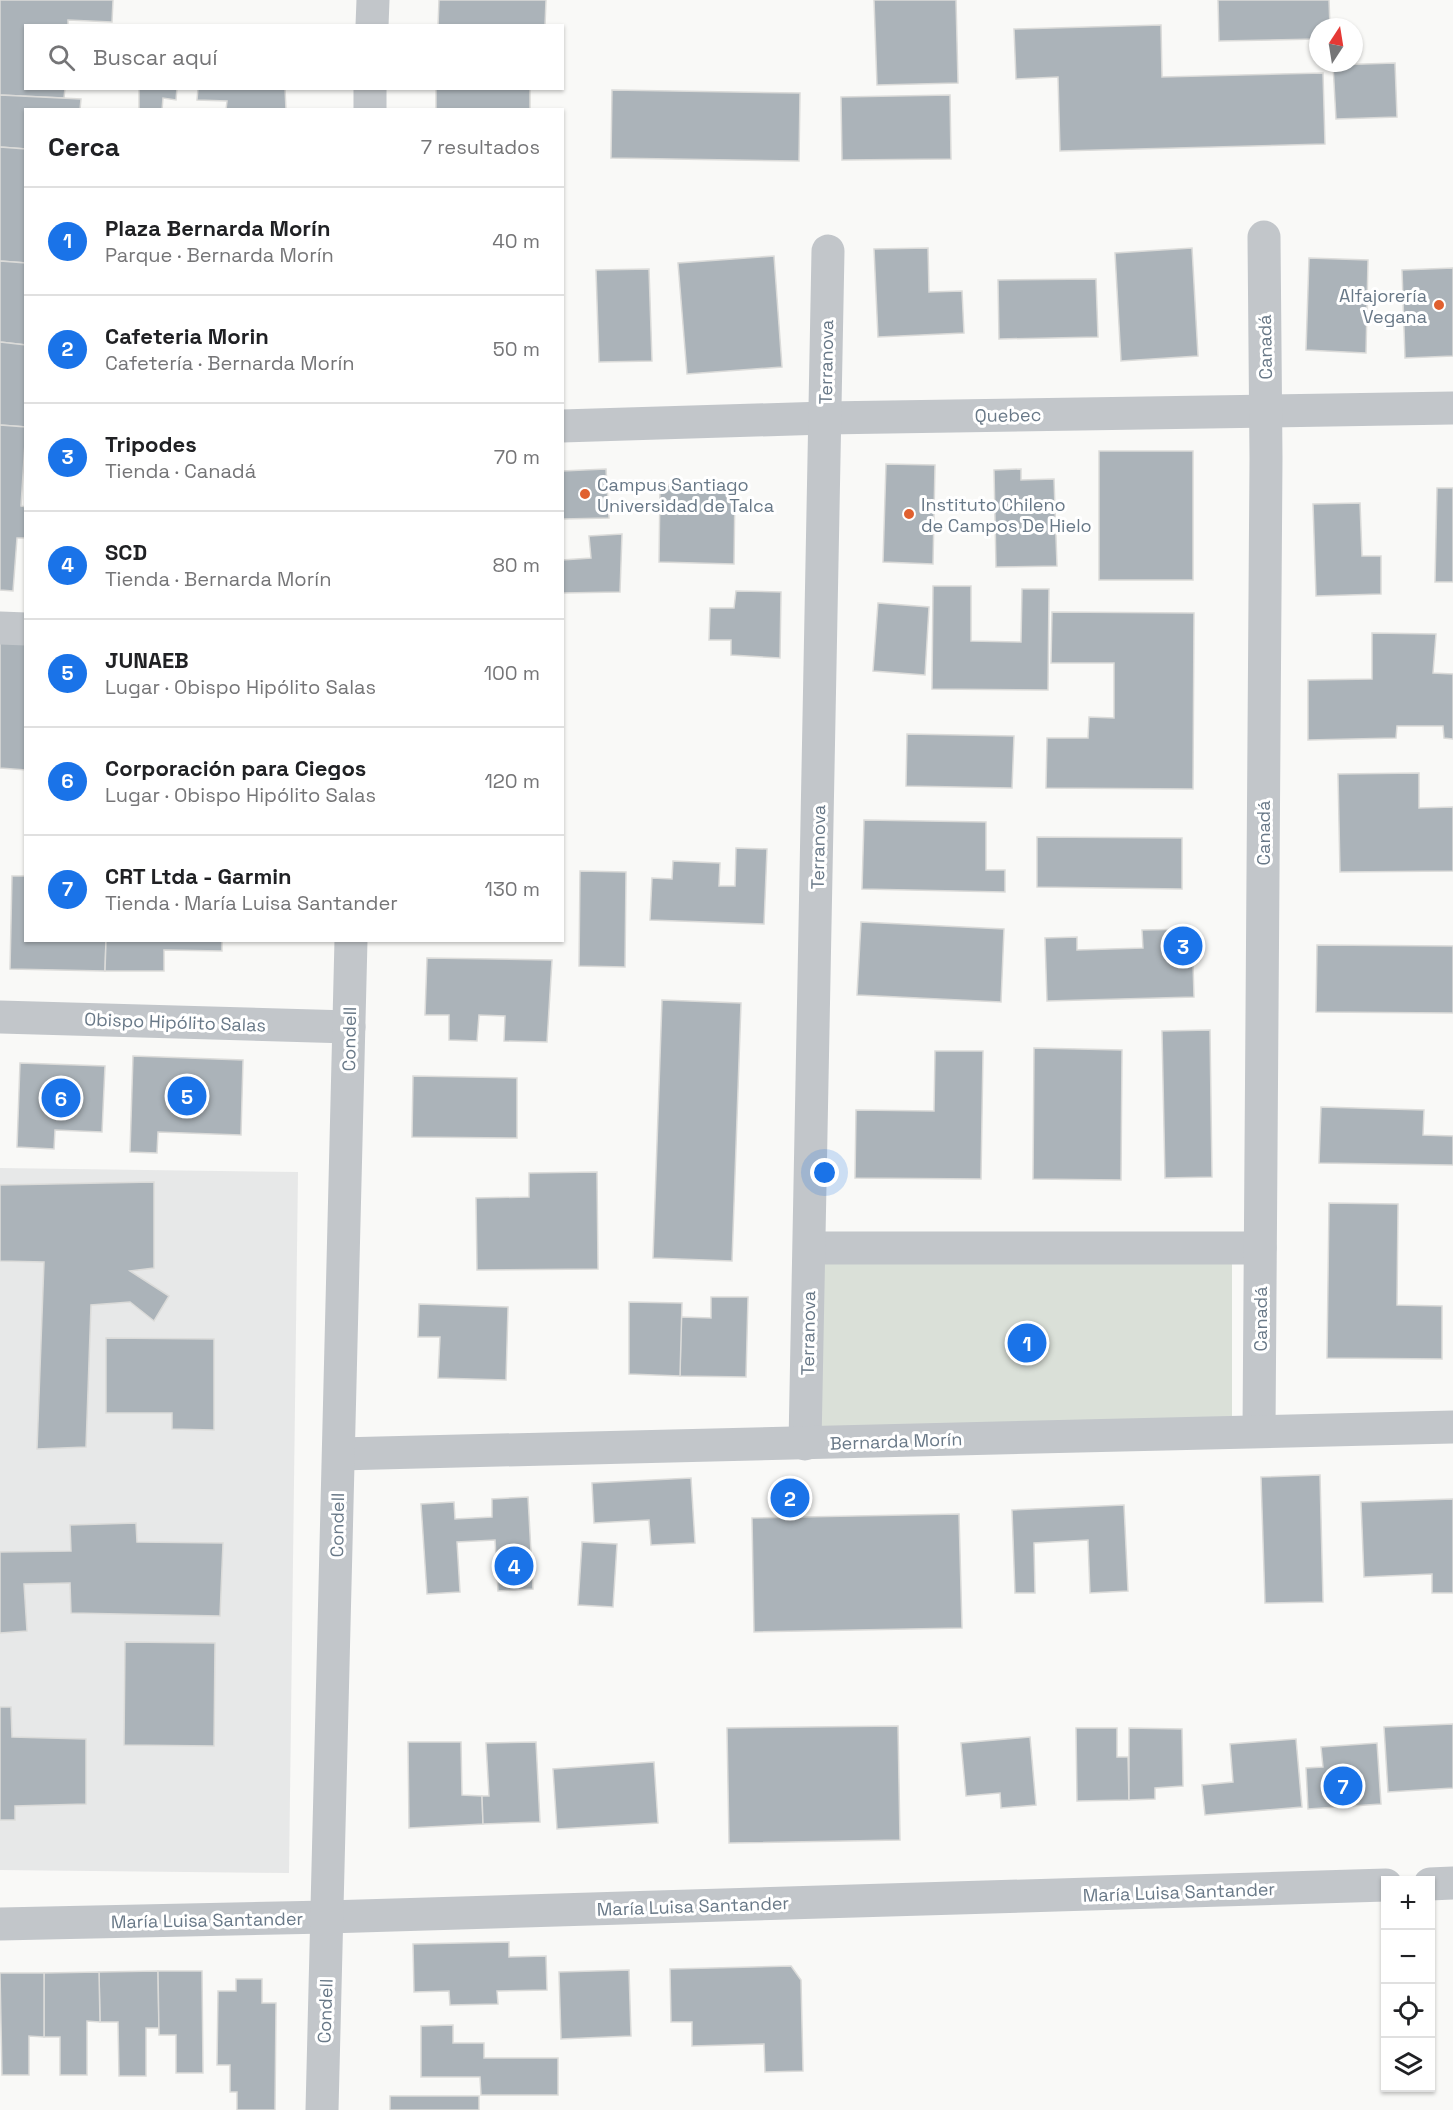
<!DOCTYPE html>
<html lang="es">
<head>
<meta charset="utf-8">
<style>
  body { margin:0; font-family:"Space Grotesk",sans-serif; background:#f2f2f2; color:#202124 }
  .controls { position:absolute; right:18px; bottom:18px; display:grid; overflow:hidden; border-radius:0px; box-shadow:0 2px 4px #0004 }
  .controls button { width:54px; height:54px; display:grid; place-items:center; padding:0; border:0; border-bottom:2px solid #e0e0e0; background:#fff; color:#202124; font:30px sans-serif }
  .compass { position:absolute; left:1309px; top:18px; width:54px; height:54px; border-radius:50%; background:#fff; box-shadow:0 2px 4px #0004; rotate:12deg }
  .you { position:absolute; left:825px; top:1173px; width:21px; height:21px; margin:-15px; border:4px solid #fff; border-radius:50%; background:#1a73e8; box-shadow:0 0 0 9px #1a73e833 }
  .badge { display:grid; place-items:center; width:39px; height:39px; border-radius:50%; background:#1a73e8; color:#fff; font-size:20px; font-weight:700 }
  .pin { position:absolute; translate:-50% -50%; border:3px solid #fff; box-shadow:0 2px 6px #0006 }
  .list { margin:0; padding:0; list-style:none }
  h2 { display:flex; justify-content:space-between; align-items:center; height:78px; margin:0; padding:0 24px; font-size:26px }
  h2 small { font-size:20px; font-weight:400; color:#757577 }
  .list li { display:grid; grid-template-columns:39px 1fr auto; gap:18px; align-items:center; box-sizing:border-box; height:108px; padding:0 24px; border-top:2px solid #e0e0e0 }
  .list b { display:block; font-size:22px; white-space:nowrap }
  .list p { margin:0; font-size:20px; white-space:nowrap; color:#757577 }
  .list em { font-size:20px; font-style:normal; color:#757577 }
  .icon { flex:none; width:33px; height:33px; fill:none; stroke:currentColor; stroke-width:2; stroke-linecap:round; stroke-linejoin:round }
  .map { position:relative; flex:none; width:1453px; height:2110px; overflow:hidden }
  .search { position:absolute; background:#fff; box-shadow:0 2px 4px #0004; left:24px; top:24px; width:540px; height:66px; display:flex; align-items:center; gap:15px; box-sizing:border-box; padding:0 21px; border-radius:0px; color:#757577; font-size:22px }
  .panel { position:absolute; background:#fff; box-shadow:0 2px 4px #0004; left:24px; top:108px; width:540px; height:834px; border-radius:0px }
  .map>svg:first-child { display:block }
  .built { fill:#e7e8e8 }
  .green { fill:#dae0d8 }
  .building { fill:#abb3b9; stroke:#dbdbd9; stroke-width:1.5 }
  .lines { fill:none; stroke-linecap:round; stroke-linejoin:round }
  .minor { stroke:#c2c6ca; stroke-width:33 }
  .poi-dot { fill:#e0602f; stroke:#fff; stroke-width:2 }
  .labels { text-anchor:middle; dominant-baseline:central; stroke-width:6; stroke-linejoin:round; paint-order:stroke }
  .poi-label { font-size:18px; fill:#687887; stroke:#fff; text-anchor:start }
  .street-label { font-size:18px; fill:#687887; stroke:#fff }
</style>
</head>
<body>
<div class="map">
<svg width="1453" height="2110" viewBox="0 0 1453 2110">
  <rect width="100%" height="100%" fill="#f9f9f7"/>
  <polygon class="built" points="0,1168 298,1172 289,1873 0,1870"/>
  <polygon class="green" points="823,1261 1232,1262 1232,1423 821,1429"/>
  <g class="building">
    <polygon points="0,0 113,0 112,22 68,20 68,26 26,26 26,88 65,88 64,98 0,95"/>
    <polygon points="439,0 546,0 545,26 438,26"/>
    <polygon points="874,0 956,0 958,83 877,85"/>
    <polygon points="1218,0 1329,0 1330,27 1318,27 1318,39 1219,41"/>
    <polygon points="1161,25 1162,77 1323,73 1325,144 1060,151 1058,77 1016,79 1014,29"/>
    <polygon points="1395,63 1397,117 1336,119 1333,65"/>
    <polygon points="139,88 177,88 176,100 163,98 162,110 139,109"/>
    <polygon points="198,88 285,88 286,110 226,110 227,101 197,100"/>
    <rect x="436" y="88" width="94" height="22"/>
    <polygon points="612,90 800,93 799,161 611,158"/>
    <polygon points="0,95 81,99 80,110 26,110 26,149 0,147"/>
    <polygon points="950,95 951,159 842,160 841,97"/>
    <polygon points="0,147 26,149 26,263 0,261"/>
    <polygon points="928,248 929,292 962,291 964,333 878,337 874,249"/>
    <polygon points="1192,248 1198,356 1121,361 1115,253"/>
    <polygon points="774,256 782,367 687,374 678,263"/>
    <polygon points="1309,258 1368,260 1366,353 1306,350"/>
    <polygon points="0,261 26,263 26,345 0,342"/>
    <polygon points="1453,268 1453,356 1405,358 1402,270"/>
    <polygon points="649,269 652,361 599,362 596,270"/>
    <polygon points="1096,279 1098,337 999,339 998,280"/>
    <polygon points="0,342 26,345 26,427 0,425"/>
    <polygon points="0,425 26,427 21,506 26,507 26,538 17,538 13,591 0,590"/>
    <rect x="1099" y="451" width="94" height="129"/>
    <polygon points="886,464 935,465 933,564 883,562"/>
    <polygon points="606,469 609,518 562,519 562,471"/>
    <polygon points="1021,469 1021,480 1054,479 1057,566 996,567 994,470"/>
    <polygon points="660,485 735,486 734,564 659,562"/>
    <polygon points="1437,488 1453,488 1453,582 1435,582"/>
    <polygon points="1360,503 1362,556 1381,556 1381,594 1316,596 1313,504"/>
    <polygon points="622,534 620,592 562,593 562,560 591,558 589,536"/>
    <polygon points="933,586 971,586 971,641 1021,642 1022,589 1049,589 1048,690 932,689"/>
    <polygon points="736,591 781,592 780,658 731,655 731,640 709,640 710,608 734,608"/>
    <polygon points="878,603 929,607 925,675 873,671"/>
    <polygon points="1052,612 1194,613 1193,789 1046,788 1047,738 1088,738 1089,717 1114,718 1114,663 1051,663"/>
    <polygon points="1372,633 1436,634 1433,673 1453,674 1453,739 1444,738 1443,726 1397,726 1396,738 1308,740 1308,680 1372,679"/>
    <polygon points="0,639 26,641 26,770 0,768"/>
    <polygon points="907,734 1014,736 1012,788 906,786"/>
    <polygon points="1419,773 1419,808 1453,807 1453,871 1340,872 1338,774"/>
    <polygon points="864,820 986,822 986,870 1005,870 1005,892 862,889"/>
    <polygon points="1037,837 1182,838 1182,889 1037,887"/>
    <polygon points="736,848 767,849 764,924 650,920 652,878 672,879 673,861 720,863 719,886 735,886"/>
    <polygon points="580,871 626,872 625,967 579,966"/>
    <polygon points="12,876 26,876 26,940 106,940 105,971 10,969"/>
    <polygon points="861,922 1004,929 1001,1002 857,995"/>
    <polygon points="1192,929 1194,997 1047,1001 1045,938 1077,937 1077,950 1143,948 1142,930"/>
    <polygon points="106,940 222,940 222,951 164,950 164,971 105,971"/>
    <polygon points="1317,945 1453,946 1453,1013 1316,1012"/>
    <polygon points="427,958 552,960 547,1042 504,1041 505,1016 479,1015 477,1041 449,1040 449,1015 425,1015"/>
    <polygon points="662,1000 741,1003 732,1261 653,1258"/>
    <polygon points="1210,1030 1212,1177 1165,1178 1162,1031"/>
    <polygon points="1034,1048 1122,1050 1121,1180 1033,1179"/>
    <polygon points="935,1051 983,1051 981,1179 855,1178 856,1110 934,1111"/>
    <polygon points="133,1056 243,1060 241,1135 158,1132 157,1153 130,1152"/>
    <polygon points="20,1063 105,1066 102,1132 55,1130 54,1149 17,1147"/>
    <polygon points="413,1076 517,1078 517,1138 412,1137"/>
    <polygon points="1321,1107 1424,1110 1423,1135 1453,1136 1453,1165 1319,1163"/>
    <polygon points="597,1172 598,1269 477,1270 476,1198 529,1197 529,1173"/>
    <polygon points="154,1182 154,1268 130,1271 169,1296 154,1321 130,1302 91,1305 86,1447 37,1449 44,1262 0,1261 0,1185"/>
    <polygon points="1329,1203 1398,1204 1397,1305 1442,1306 1442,1359 1327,1358"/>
    <polygon points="711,1297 748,1297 746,1377 680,1376 681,1317 711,1318"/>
    <polygon points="629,1302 682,1303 680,1376 629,1374"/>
    <polygon points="419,1304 508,1307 506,1380 438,1378 440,1337 418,1337"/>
    <polygon points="106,1338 214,1339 214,1430 172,1429 172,1413 106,1413"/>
    <polygon points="1320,1475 1323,1602 1265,1603 1261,1477"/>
    <polygon points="691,1478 695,1543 651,1545 649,1520 594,1523 592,1483"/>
    <polygon points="528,1497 533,1589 498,1591 495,1540 457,1542 460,1592 427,1594 421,1504 454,1502 455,1519 492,1517 492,1499"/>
    <polygon points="1453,1499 1453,1593 1432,1593 1432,1574 1364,1577 1361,1502"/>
    <polygon points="1124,1505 1128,1591 1090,1593 1088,1540 1034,1543 1035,1593 1015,1593 1012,1510"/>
    <polygon points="959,1514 962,1628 754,1632 752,1518"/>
    <polygon points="136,1523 137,1542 223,1543 220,1616 71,1613 70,1583 24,1584 27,1631 0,1633 0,1552 71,1551 70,1525"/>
    <polygon points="582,1542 617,1544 613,1607 578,1605"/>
    <polygon points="125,1642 215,1643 214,1746 124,1745"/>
    <polygon points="0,1707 11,1707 12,1737 86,1739 86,1804 15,1806 15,1820 0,1820"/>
    <polygon points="1453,1724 1453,1788 1388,1792 1384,1727"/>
    <polygon points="898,1726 900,1840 729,1843 727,1728"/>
    <polygon points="1076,1728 1117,1728 1117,1757 1128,1757 1129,1800 1077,1801"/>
    <polygon points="1129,1728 1182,1729 1183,1786 1155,1788 1155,1799 1129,1800"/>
    <polygon points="1030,1737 1036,1805 1001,1808 1000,1793 966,1796 961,1743"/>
    <polygon points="1296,1739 1302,1807 1205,1815 1202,1785 1233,1782 1230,1744"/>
    <polygon points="408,1742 461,1742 462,1795 482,1796 483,1824 409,1828"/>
    <polygon points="536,1742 540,1822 483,1824 482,1796 489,1796 486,1743"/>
    <polygon points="1377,1743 1381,1804 1308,1809 1306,1768 1323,1767 1321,1747"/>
    <polygon points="654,1762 658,1823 557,1829 553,1769"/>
    <polygon points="509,1942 509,1957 546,1956 547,1990 497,1991 498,2004 450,2005 449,1991 414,1992 413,1944"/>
    <polygon points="791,1966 801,1980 803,2071 765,2072 764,2044 692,2046 692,2022 671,2022 670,1969"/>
    <polygon points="629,1970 631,2036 561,2039 559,1972"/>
    <polygon points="158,1971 159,2028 146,2028 146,2076 119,2076 118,2022 100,2022 99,1972"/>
    <polygon points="158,1971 202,1971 203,2073 176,2073 176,2035 159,2035"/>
    <polygon points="99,1972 100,2022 87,2021 87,2075 60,2075 60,2037 44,2037 44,1973"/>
    <polygon points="0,1973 44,1973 44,2037 29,2036 29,2075 2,2075"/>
    <polygon points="236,1979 262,1979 262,2003 276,2003 275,2110 237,2110 237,2092 230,2092 230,2065 217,2065 218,1991 236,1991"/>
    <polygon points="453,2025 453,2043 484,2043 484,2058 558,2058 558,2095 481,2095 480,2077 421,2077 421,2026"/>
    <rect x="390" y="2096" width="89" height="14"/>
  </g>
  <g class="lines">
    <g class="minor">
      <polyline points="372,26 373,0"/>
      <polyline points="370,110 370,88"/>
      <polyline points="562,426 825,418 1453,408"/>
      <polyline points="0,628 26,629"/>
      <polyline points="0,1017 349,1027"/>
      <polyline points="810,1248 1260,1248"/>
      <polyline points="1259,1430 1266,458 1264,237"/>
      <polyline points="805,1444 828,251"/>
      <polyline points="339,1454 1453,1427"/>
      <polyline points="1430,1884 1453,1883"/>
      <polyline points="0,1924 327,1917 1386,1885"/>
      <polyline points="322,2110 351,940"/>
    </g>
  </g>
  <g class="poi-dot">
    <circle cx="1439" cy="305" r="6"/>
    <circle cx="585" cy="494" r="6"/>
    <circle cx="909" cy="514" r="6"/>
  </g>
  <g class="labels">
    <g class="poi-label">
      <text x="1427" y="295" text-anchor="end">Alfajorería<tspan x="1427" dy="21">Vegana</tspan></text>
      <text x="597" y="484">Campus Santiago<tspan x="597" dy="21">Universidad de Talca</tspan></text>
      <text x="921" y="504">Instituto Chileno<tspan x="921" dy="21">de Campos De Hielo</tspan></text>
    </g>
    <g class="street-label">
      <text transform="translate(1265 347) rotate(-91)">Canadá</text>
      <text transform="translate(826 362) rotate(-89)">Terranova</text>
      <text transform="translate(1008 415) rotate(-1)">Quebec</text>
      <text transform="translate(1263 833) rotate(-90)">Canadá</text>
      <text transform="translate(818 847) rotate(-89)">Terranova</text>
      <text transform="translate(175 1022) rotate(2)">Obispo Hipólito Salas</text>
      <text transform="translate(349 1039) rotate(-89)">Condell</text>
      <text transform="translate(1260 1319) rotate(-90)">Canadá</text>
      <text transform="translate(808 1333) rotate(-89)">Terranova</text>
      <text transform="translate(896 1441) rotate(-2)">Bernarda Morín</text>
      <text transform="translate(337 1525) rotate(-89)">Condell</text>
      <text transform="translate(1179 1892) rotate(-2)">María Luisa Santander</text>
      <text transform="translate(693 1906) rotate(-2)">María Luisa Santander</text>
      <text transform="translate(207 1920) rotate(-1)">María Luisa Santander</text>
      <text transform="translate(325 2011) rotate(-88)">Condell</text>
    </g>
  </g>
</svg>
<div class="controls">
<button>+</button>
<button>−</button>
<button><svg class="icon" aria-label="locate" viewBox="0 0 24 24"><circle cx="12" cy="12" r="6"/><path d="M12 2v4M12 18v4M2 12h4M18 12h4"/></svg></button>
<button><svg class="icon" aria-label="layers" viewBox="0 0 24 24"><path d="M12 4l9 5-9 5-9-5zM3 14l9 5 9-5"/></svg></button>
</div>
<svg class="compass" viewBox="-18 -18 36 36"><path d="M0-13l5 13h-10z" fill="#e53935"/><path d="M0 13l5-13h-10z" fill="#757577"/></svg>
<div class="you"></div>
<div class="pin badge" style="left:1027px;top:1343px">1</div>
<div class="pin badge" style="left:790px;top:1498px">2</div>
<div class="pin badge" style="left:1183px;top:946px">3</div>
<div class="pin badge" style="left:514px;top:1566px">4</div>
<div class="pin badge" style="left:187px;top:1096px">5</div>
<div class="pin badge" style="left:61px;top:1098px">6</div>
<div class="pin badge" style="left:1343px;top:1786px">7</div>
<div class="search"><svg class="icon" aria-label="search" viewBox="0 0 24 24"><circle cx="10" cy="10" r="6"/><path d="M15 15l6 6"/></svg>Buscar aquí</div>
<section class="panel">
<h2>Cerca<small>7 resultados</small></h2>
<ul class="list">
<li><span class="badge">1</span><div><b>Plaza Bernarda Morín</b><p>Parque · Bernarda Morín</p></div><em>40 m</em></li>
<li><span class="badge">2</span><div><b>Cafeteria Morin</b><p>Cafetería · Bernarda Morín</p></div><em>50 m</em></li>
<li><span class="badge">3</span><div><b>Tripodes</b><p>Tienda · Canadá</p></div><em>70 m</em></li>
<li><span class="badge">4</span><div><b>SCD</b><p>Tienda · Bernarda Morín</p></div><em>80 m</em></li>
<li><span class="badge">5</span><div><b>JUNAEB</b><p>Lugar · Obispo Hipólito Salas</p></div><em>100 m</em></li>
<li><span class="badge">6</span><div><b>Corporación para Ciegos</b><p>Lugar · Obispo Hipólito Salas</p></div><em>120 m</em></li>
<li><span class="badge">7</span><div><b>CRT Ltda - Garmin</b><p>Tienda · María Luisa Santander</p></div><em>130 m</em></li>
</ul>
</section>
</div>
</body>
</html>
